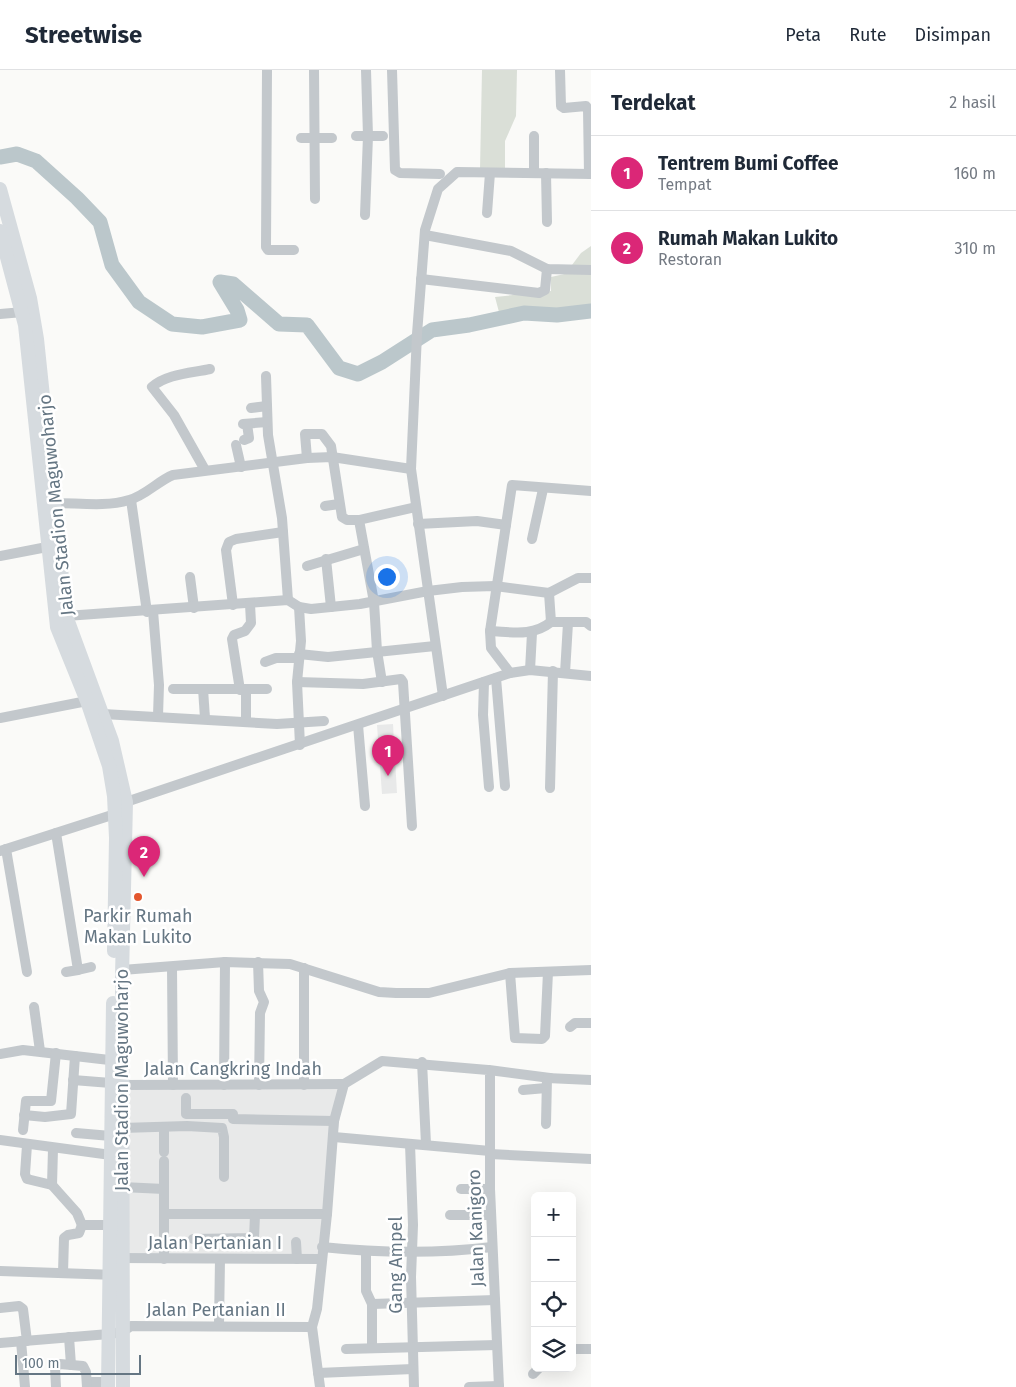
<!DOCTYPE html>
<html lang="id">
<head>
<meta charset="utf-8">
<style>
  body { margin:0; font-family:"Fira Sans",sans-serif; background:#f6f6f7; color:#1f2937 }
  .controls { position:absolute; right:15px; bottom:15px; display:grid; overflow:hidden; border-radius:8px; box-shadow:0 5px 20px #0002 }
  .controls button { width:45px; height:45px; display:grid; place-items:center; padding:0; border:0; border-bottom:1px solid #e0e1e3; background:#fff; color:#1f2937; font:25px sans-serif }
  .scale { position:absolute; left:15px; bottom:12px; width:126px; box-sizing:border-box; padding-left:5px; border:2px solid #657683; border-top:0; font-size:14px; line-height:18px; white-space:nowrap; color:#657683; -webkit-text-stroke:4px #fff; paint-order:stroke }
  .you { position:absolute; left:386px; top:506px; width:18px; height:18px; margin:-12px; border:4px solid #fff; border-radius:50%; background:#1a73e8; box-shadow:0 0 0 8px #1a73e833 }
  .badge { display:grid; place-items:center; width:32px; height:32px; border-radius:50%; background:#db2777; color:#fff; font-size:16px; font-weight:700 }
  .pin { position:absolute; translate:-50% -41px; filter:drop-shadow(0 1px 2px #0008) }
  .pin::after { content:''; position:absolute; top:26px; width:18px; height:15px; background:inherit; clip-path:polygon(0 0,100% 0,50% 100%) }
  .list { margin:0; padding:0; list-style:none }
  h2 { display:flex; justify-content:space-between; align-items:center; height:65px; margin:0; padding:0 20px; font-size:21px }
  h2 small { font-size:16px; font-weight:400; color:#747a83 }
  .list li { display:grid; grid-template-columns:32px 1fr auto; gap:15px; align-items:center; box-sizing:border-box; height:75px; padding:0 20px; border-top:1px solid #e0e1e3 }
  .list b { display:block; font-size:19px; white-space:nowrap }
  .list p { margin:0; font-size:16px; white-space:nowrap; color:#747a83 }
  .list em { font-size:16px; font-style:normal; color:#747a83 }
  .icon { flex:none; width:28px; height:28px; fill:none; stroke:currentColor; stroke-width:2; stroke-linecap:round; stroke-linejoin:round }
  .map { position:relative; flex:none; width:591px; height:1317px; overflow:hidden }
  header { display:flex; align-items:center; gap:30px; box-sizing:border-box; height:70px; padding:0 25px; background:#fff; border-bottom:1px solid #e0e1e3 }
  header strong { font-size:24px }
  nav { display:flex; gap:28px; margin-inline-start:auto; font-size:18px }
  main { display:flex }
  aside { flex:1; background:#fff }
  .map>svg:first-child { display:block }
  .built { fill:#e8e9e9 }
  .green { fill:#dadfd7 }
  .lines { fill:none; stroke-linecap:round; stroke-linejoin:round }
  .river { stroke:#bbc7cb; stroke-width:15 }
  .minor { stroke:#c3c8cc; stroke-width:10 }
  .secondary { stroke:#d6dbdf; stroke-width:14 }
  .poi-dot { fill:#e4572e; stroke:#fff; stroke-width:2 }
  .labels { text-anchor:middle; dominant-baseline:central; stroke-width:5; stroke-linejoin:round; paint-order:stroke }
  .street-label { font-size:18px; fill:#657683; stroke:#fff }
  .poi-label { font-size:18px; fill:#657683; stroke:#fff }
</style>
</head>
<body>
<header>
<strong>Streetwise</strong>
<nav><a>Peta</a><a>Rute</a><a>Disimpan</a></nav>
</header>
<main>
<div class="map">
<svg width="591" height="1317" viewBox="0 0 591 1317">
  <rect width="100%" height="100%" fill="#fafaf8"/>
  <g class="built">
    <polygon points="393,654 397,723 382,724 377,655"/>
    <polygon points="344,1014 321,1189 122,1188 122,1015"/>
  </g>
  <g class="green">
    <polygon points="482,0 517,0 516,46 505,71 505,102 480,99"/>
    <polygon points="591,176 591,195 572,195 581,183"/>
    <path d="M569,203l22,1v34c-10,1 -22,4 -32,4 -24,-1 -35,-6 -59,4l-5,-19 56,-6v-14z"/>
  </g>
  <g class="lines">
    <polyline class="river" points="0,87 17,84 36,91 77,128 100,152 112,195 139,232 172,254 202,257 240,250 237,240 220,212 233,214 279,254 307,255 339,298 358,304 382,292 432,260 469,255 524,243 557,245 591,241"/>
    <g class="minor">
      <polyline points="267,0 266,177 268,180 294,180"/>
      <polyline points="314,0 315,129"/>
      <polyline points="392,0 395,100 400,103 440,104"/>
      <polyline points="560,0 561,36 564,38 586,36 588,39 589,104"/>
      <polyline points="356,66 383,66"/>
      <polyline points="534,66 534,103"/>
      <polyline points="301,68 332,68"/>
      <polyline points="546,103 547,152"/>
      <polyline points="487,143 490,103"/>
      <polyline points="365,145 368,66 366,0"/>
      <polyline points="425,165 511,181 547,199 591,200"/>
      <polyline points="421,209 539,223 545,220 547,199"/>
      <polyline points="0,244 23,242"/>
      <polyline points="266,306 268,365 282,448 288,530"/>
      <polyline points="251,338 267,336"/>
      <polyline points="243,354 267,352"/>
      <polyline points="244,370 249,368 247,354"/>
      <polyline points="236,375 241,397"/>
      <polyline points="307,388 305,364 322,364 331,376 342,447 347,450 359,450 374,532 377,581 382,612"/>
      <path d="M205,400l-31,-55 -22,-28c14,-13 40,-14 58,-18"/>
      <polyline points="131,430 147,542"/>
      <path d="M47,433c27,-1 56,5 82,-3 16,-4 29,-19 44,-25l134,-17 25,-1 79,12"/>
      <polyline points="325,436 339,434"/>
      <polyline points="359,450 416,437"/>
      <polyline points="418,454 477,451 506,455"/>
      <polyline points="532,469 543,419"/>
      <polyline points="0,486 47,477"/>
      <polyline points="326,489 331,537"/>
      <polyline points="307,496 364,479"/>
      <polyline points="190,507 194,538"/>
      <polyline points="549,523 551,552 586,552 591,556"/>
      <polyline points="233,535 226,480 229,472 236,469 283,462"/>
      <polyline points="299,537 301,571 297,612 300,675"/>
      <polyline points="153,541 159,615 158,646"/>
      <polyline points="66,546 288,530 299,537 311,539 360,534 428,521 462,517 495,516 549,523 578,508 591,508"/>
      <path d="M490,561c22,1 42,6 61,-9"/>
      <polyline points="299,584 328,587 435,576"/>
      <polyline points="265,592 276,588 298,588"/>
      <polyline points="530,600 532,563"/>
      <polyline points="510,603 491,578 490,561 512,415 591,421"/>
      <polyline points="565,603 568,553"/>
      <polyline points="496,608 505,716"/>
      <polyline points="297,612 363,614 401,609 403,612 412,756"/>
      <polyline points="484,612 483,645 489,717"/>
      <polyline points="173,619 267,619"/>
      <polyline points="203,619 205,648"/>
      <polyline points="240,620 232,569 234,565 245,561 251,553 250,534"/>
      <polyline points="246,620 246,651"/>
      <polyline points="443,626 411,399 417,264 425,160 438,119 457,102 591,104"/>
      <polyline points="103,644 277,654 324,651"/>
      <polyline points="0,648 87,631"/>
      <polyline points="358,655 365,736"/>
      <polyline points="550,718 553,601"/>
      <polyline points="126,732 510,603 530,600 591,606"/>
      <polyline points="56,763 78,900 66,902"/>
      <polyline points="6,779 27,902"/>
      <polyline points="0,781 115,744"/>
      <polyline points="258,892 259,921 264,932 260,943 259,1015"/>
      <polyline points="172,897 173,1015"/>
      <polyline points="304,898 304,1015"/>
      <polyline points="78,900 91,897"/>
      <polyline points="122,900 225,892 290,894 379,922 396,923 429,923 510,903 591,900"/>
      <polyline points="510,903 515,968 542,969 545,966 548,902"/>
      <polyline points="34,937 40,981"/>
      <polyline points="570,957 575,953 591,953"/>
      <polyline points="0,984 23,980 118,991"/>
      <polyline points="422,992 426,1074"/>
      <polyline points="489,1000 550,1008"/>
      <polyline points="73,1010 111,1013"/>
      <polyline points="122,1015 344,1014"/>
      <polyline points="224,1015 225,892"/>
      <polyline points="523,1020 546,1018"/>
      <polyline points="186,1028 186,1044 233,1044 233,1049 334,1051"/>
      <polyline points="24,1045 45,1047 71,1044 75,986"/>
      <polyline points="546,1054 547,1008 591,1010"/>
      <polyline points="122,1058 187,1056 222,1058 224,1067 224,1107"/>
      <polyline points="23,1060 26,1031 51,1031 56,983"/>
      <polyline points="76,1063 111,1066"/>
      <polyline points="334,1067 490,1081"/>
      <polyline points="0,1070 111,1085"/>
      <polyline points="410,1074 413,1155 411,1207 414,1317"/>
      <polyline points="27,1075 25,1104 27,1109 52,1115 77,1143 82,1155 110,1155"/>
      <polyline points="164,1082 164,1057"/>
      <polyline points="490,1084 591,1089"/>
      <polyline points="52,1115 53,1079"/>
      <polyline points="122,1117 164,1119"/>
      <polyline points="461,1119 490,1119"/>
      <polyline points="164,1144 327,1144"/>
      <polyline points="450,1145 491,1145"/>
      <polyline points="193,1169 254,1168 255,1145"/>
      <polyline points="296,1172 297,1189"/>
      <path d="M322,1177c57,6 114,7 170,0"/>
      <polyline points="366,1181 366,1221 372,1234 372,1278"/>
      <polyline points="117,1188 321,1189"/>
      <polyline points="164,1189 164,1091"/>
      <polyline points="0,1201 116,1205"/>
      <polyline points="63,1203 64,1168 68,1165 79,1163 82,1155"/>
      <polyline points="372,1234 495,1230"/>
      <polyline points="0,1238 19,1236 23,1239 27,1271"/>
      <polyline points="219,1255 220,1189"/>
      <polyline points="69,1267 71,1295"/>
      <polyline points="21,1271 25,1317"/>
      <polyline points="0,1273 109,1264 122,1262 131,1256 312,1257"/>
      <polyline points="346,1279 497,1275"/>
      <polyline points="572,1279 591,1279"/>
      <polyline points="318,1303 413,1299"/>
      <polyline points="533,1304 539,1298"/>
      <polyline points="87,1312 107,1312"/>
      <polyline points="56,1317 55,1297 60,1294 83,1296 86,1302 87,1317"/>
      <polyline points="320,1317 312,1257 317,1239 327,1144 334,1051 344,1014 382,991 488,1000 490,1002 490,1119 499,1317"/>
      <polyline points="469,1317 499,1316"/>
    </g>
    <g class="secondary">
      <polyline points="0,119 30,228 37,269 66,546 112,671 126,732 122,906 123,1317"/>
      <polyline points="0,161 25,255 57,557 87,631 109,696 114,726 116,768 114,881"/>
      <polyline points="108,1317 113,933"/>
    </g>
  </g>
  <circle class="poi-dot" cx="138" cy="827" r="5"/>
  <g class="labels">
    <g class="street-label">
      <text transform="translate(56 435) rotate(-96)">Jalan Stadion Maguwoharjo</text>
      <text x="233" y="999">Jalan Cangkring Indah</text>
      <text transform="translate(122 1010) rotate(-90)">Jalan Stadion Maguwoharjo</text>
      <text transform="translate(476 1158) rotate(-92)">Jalan Kanigoro</text>
      <text x="215" y="1173">Jalan Pertanian I</text>
      <text transform="translate(396 1195) rotate(-90)">Gang Ampel</text>
      <text x="216" y="1240">Jalan Pertanian II</text>
    </g>
    <g class="poi-label">
      <text x="138" y="846">Parkir Rumah<tspan x="138" dy="21">Makan Lukito</tspan></text>
    </g>
  </g>
</svg>
<div class="controls">
<button>+</button>
<button>−</button>
<button><svg class="icon" aria-label="locate" viewBox="0 0 24 24"><circle cx="12" cy="12" r="6"/><path d="M12 2v4M12 18v4M2 12h4M18 12h4"/></svg></button>
<button><svg class="icon" aria-label="layers" viewBox="0 0 24 24"><path d="M12 4l9 5-9 5-9-5zM3 14l9 5 9-5"/></svg></button>
</div>
<div class="scale">100 m</div>
<div class="you"></div>
<div class="pin badge" style="left:388px;top:706px">1</div>
<div class="pin badge" style="left:144px;top:807px">2</div>
</div>
<aside>
<h2>Terdekat<small>2 hasil</small></h2>
<ul class="list">
<li><span class="badge">1</span><div><b>Tentrem Bumi Coffee</b><p>Tempat</p></div><em>160 m</em></li>
<li><span class="badge">2</span><div><b>Rumah Makan Lukito</b><p>Restoran</p></div><em>310 m</em></li>
</ul>
</aside>
</main>
</body>
</html>
